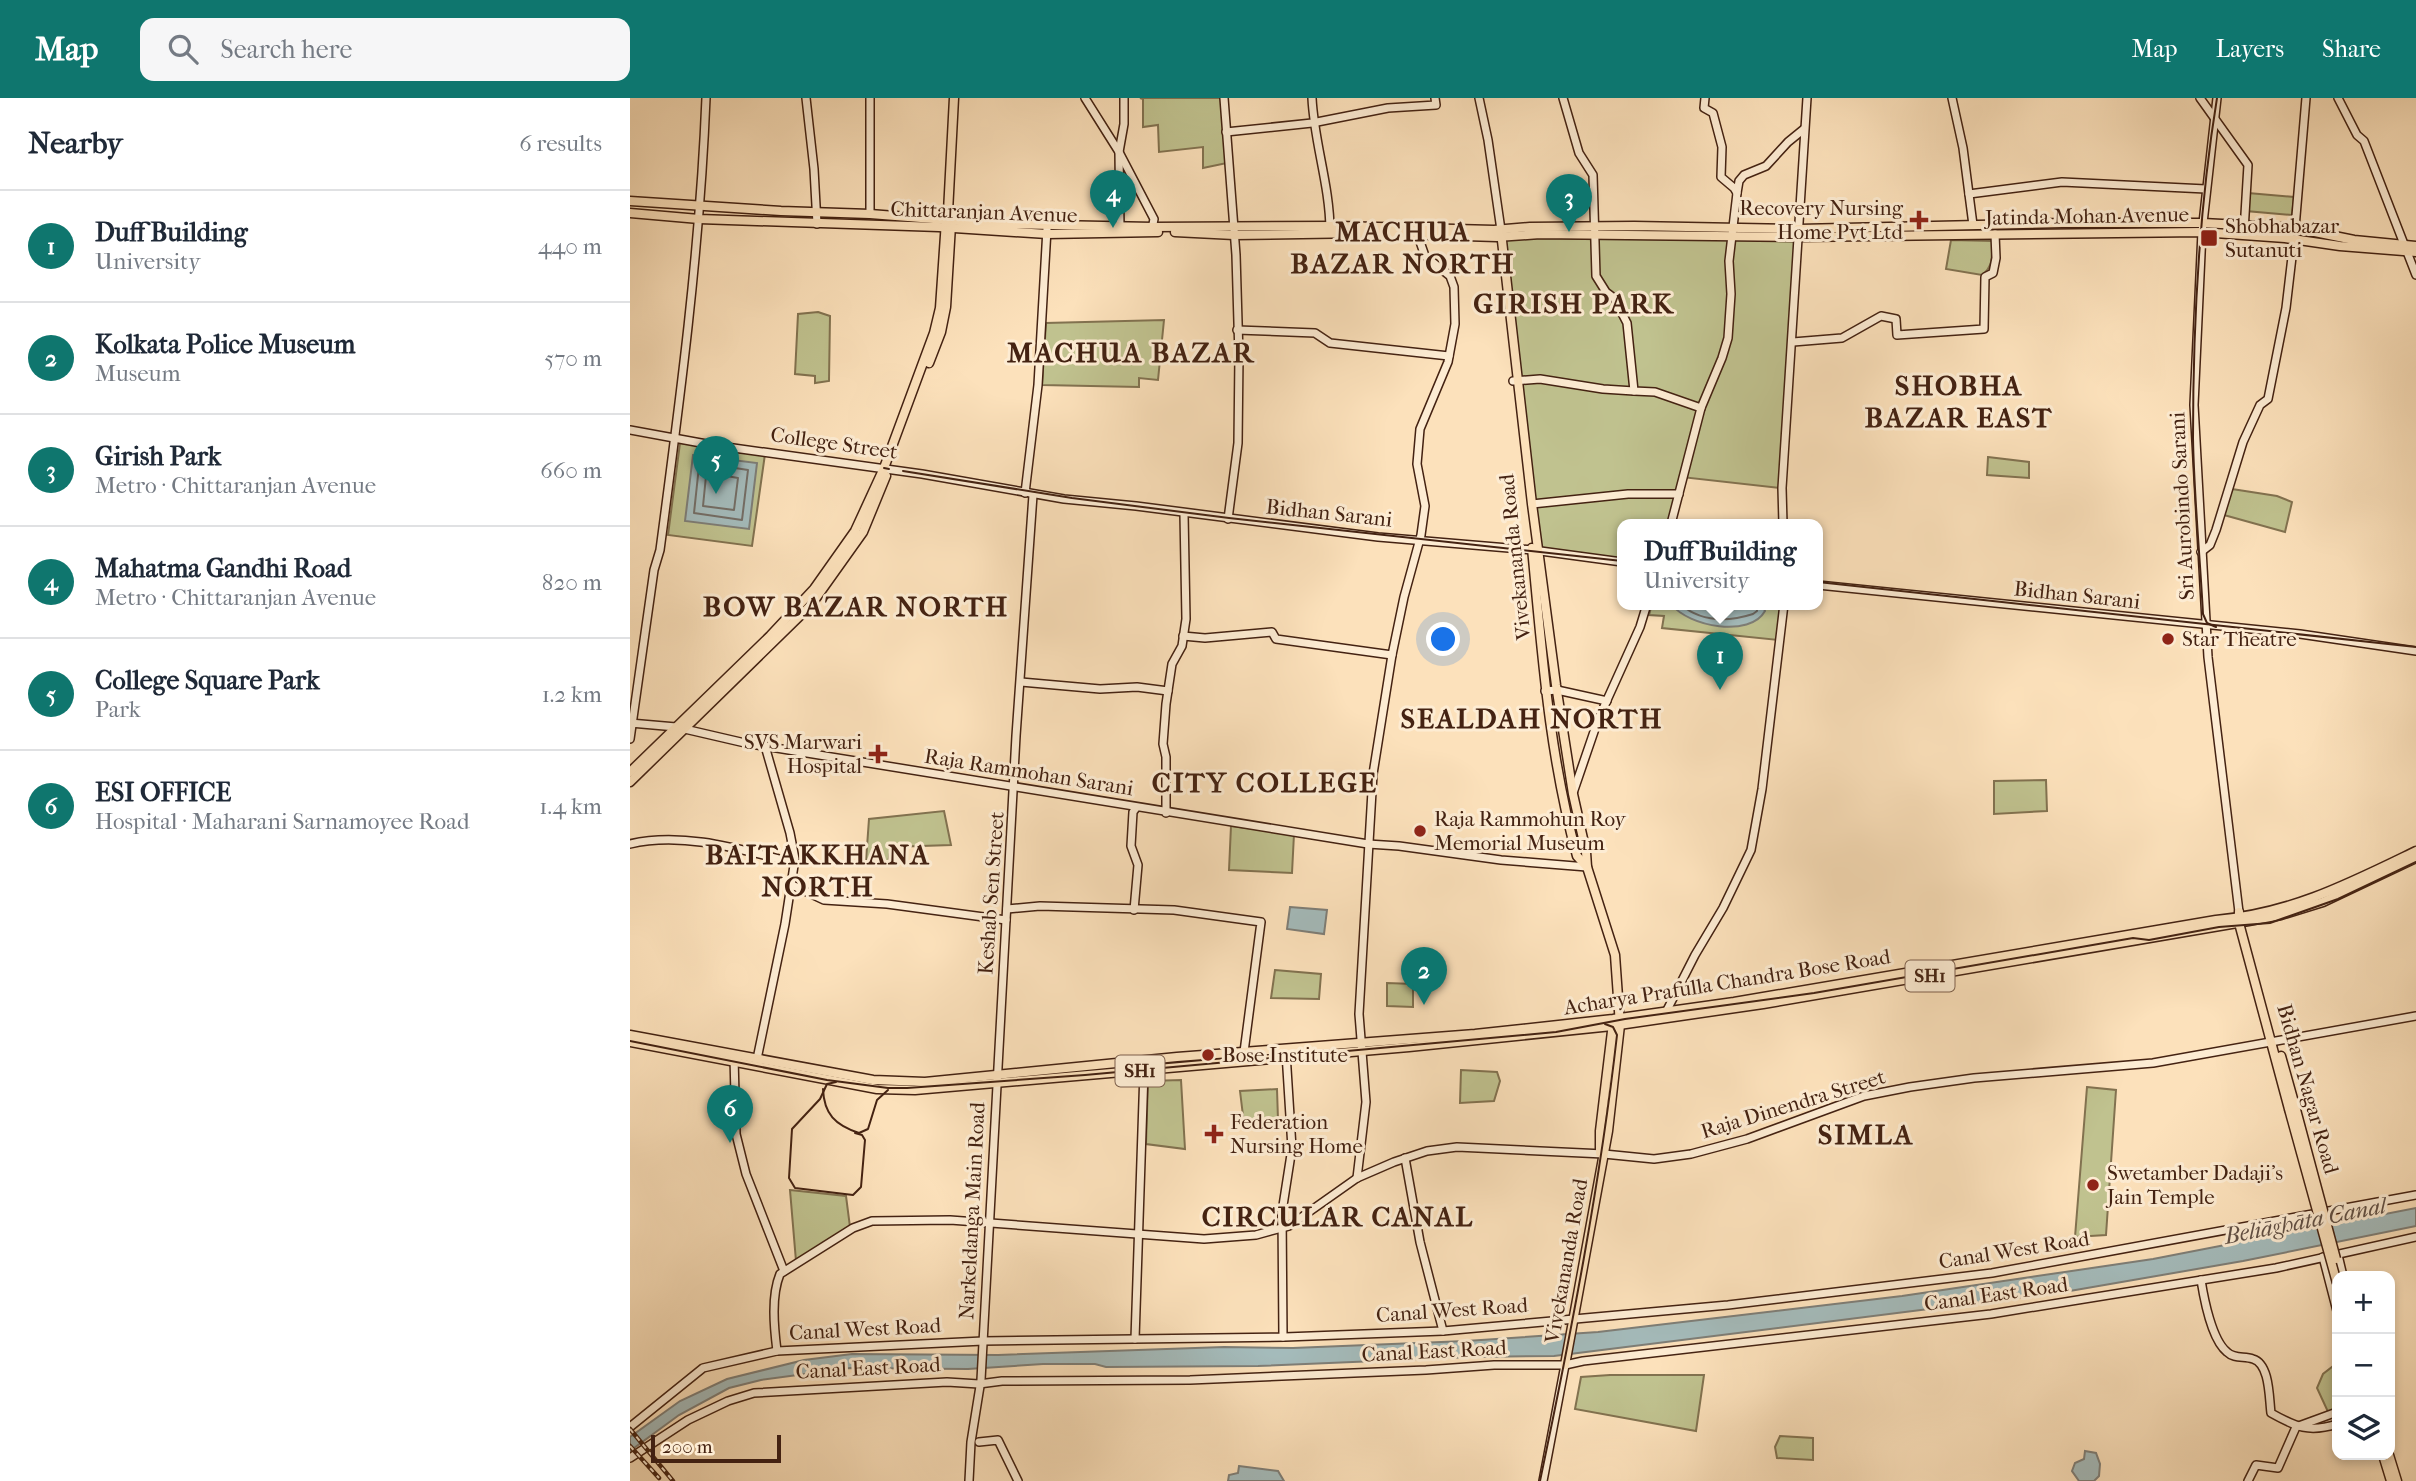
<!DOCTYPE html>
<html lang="en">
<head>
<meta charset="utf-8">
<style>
  body { margin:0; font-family:"IM FELL French Canon",serif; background:#f6f6f7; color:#1f2937 }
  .controls { position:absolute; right:21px; bottom:21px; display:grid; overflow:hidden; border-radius:14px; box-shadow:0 4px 10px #0003 }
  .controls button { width:63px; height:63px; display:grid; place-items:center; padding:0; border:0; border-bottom:2px solid #e0e1e3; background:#fff; color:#1f2937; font:35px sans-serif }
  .scale { position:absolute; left:21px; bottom:18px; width:130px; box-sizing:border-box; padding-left:7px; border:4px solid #442212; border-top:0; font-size:19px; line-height:24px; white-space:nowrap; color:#442212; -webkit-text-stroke:5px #fdecd3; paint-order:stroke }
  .you { position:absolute; left:814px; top:542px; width:24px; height:24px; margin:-18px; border:5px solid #fff; border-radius:50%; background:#1a73e8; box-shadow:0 0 0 10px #1a73e833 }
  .badge { display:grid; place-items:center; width:46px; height:46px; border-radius:50%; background:#0f766e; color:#fff; font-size:23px; font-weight:700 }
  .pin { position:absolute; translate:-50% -58px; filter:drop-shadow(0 2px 4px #0008) }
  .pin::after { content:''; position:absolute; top:37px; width:24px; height:21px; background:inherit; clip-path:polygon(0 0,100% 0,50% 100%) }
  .popup { position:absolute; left:987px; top:421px; width:206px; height:91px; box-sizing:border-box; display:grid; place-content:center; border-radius:14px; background:#fff; filter:drop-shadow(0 2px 5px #0005); font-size:23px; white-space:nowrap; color:#747a83 }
  .popup b { font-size:26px; color:#1f2937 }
  .popup::after { content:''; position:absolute; left:50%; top:100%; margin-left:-14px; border:14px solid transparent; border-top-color:#fff }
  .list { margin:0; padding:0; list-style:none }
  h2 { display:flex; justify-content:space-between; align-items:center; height:91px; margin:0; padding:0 28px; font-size:30px }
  h2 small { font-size:23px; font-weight:400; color:#747a83 }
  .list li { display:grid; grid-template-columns:46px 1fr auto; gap:21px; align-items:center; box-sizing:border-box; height:112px; padding:0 28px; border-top:2px solid #e0e1e3 }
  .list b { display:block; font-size:26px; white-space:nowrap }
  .list p { margin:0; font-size:23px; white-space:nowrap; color:#747a83 }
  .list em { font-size:23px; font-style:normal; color:#747a83 }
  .icon { flex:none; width:38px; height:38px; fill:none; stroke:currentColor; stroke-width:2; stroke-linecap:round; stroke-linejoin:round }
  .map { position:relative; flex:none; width:1786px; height:1383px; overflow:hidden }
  header { display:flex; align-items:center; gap:42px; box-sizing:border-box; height:98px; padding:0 35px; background:#0f766e; color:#fff }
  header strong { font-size:33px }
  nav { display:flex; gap:38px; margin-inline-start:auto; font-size:24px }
  .search { width:490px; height:63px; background:#f6f6f7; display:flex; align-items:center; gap:18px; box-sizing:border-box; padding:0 24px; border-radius:14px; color:#747a83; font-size:26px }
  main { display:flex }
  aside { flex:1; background:#fff }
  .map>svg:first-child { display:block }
  .green { fill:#c0c28f; stroke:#827250; stroke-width:2 }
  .water { fill:#a4bbbb; stroke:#7e7e77; stroke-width:2 }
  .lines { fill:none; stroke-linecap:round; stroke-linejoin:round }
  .shore { stroke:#746e66; stroke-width:2 }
  .secondary-casing { stroke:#442212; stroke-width:10 }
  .primary-casing { stroke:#442212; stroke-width:11 }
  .secondary { stroke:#fdecd3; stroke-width:7 }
  .primary { stroke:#fce1bb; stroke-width:8 }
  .tram { stroke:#442212; stroke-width:2 }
  .rail-casing { stroke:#442212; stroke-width:4.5 }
  .rail { stroke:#fdecd3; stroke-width:2; stroke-dasharray:5; stroke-linecap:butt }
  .primary-bridge-casing { stroke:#442212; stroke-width:11; stroke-linecap:butt }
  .primary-bridge { stroke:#fce1bb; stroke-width:8 }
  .poi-dot { fill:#8f2418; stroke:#fdecd3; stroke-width:2.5 }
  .labels { text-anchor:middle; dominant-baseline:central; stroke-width:6; stroke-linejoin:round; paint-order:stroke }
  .shield { fill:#fdecd3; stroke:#7c5f4c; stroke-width:2 }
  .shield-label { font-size:19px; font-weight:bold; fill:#442212 }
  .poi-label { font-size:21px; fill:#442212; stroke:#fdecd3; text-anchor:start }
  .street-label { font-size:21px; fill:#442212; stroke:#fdecd3 }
  .water-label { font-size:23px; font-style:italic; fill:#615045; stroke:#fdecd3 }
  .district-label { font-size:28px; font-weight:bold; letter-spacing:2px; fill:#442212; stroke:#fdecd3 }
</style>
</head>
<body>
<header>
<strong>Map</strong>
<div class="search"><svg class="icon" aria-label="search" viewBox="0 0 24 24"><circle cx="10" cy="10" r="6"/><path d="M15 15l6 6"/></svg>Search here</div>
<nav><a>Map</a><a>Layers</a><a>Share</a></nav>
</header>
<main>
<aside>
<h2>Nearby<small>6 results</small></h2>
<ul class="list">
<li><span class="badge">1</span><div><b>Duff Building</b><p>University</p></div><em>440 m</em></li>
<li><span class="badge">2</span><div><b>Kolkata Police Museum</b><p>Museum</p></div><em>570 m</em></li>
<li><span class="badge">3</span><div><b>Girish Park</b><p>Metro · Chittaranjan Avenue</p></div><em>660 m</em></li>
<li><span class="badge">4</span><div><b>Mahatma Gandhi Road</b><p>Metro · Chittaranjan Avenue</p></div><em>820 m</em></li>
<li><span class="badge">5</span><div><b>College Square Park</b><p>Park</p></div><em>1.2 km</em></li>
<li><span class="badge">6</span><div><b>ESI OFFICE</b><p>Hospital · Maharani Sarnamoyee Road</p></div><em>1.4 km</em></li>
</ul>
</aside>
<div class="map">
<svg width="1786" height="1383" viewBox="0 0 1786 1383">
  <rect width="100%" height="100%" fill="#fce1bb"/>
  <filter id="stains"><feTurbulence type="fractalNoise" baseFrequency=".00286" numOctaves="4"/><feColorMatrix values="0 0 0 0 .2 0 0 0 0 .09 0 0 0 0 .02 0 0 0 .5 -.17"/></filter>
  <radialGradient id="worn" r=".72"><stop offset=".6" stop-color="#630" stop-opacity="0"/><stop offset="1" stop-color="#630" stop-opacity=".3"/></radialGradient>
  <g class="green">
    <polygon points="510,0 592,0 597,65 573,70 573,49 529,54 528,27 513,29 513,1"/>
    <polygon points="1618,95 1664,99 1662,117 1616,113"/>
    <polygon points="874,140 1166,142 1151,390 1052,379 1039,426 992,426 992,465 906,454"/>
    <path d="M1321,142l41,1c0,14 2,25 -10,34l-36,-6z"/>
    <polygon points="188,214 200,218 199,283 185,285 185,278 165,276 168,216"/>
    <polygon points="534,222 528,282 509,280 509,289 412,287 416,225"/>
    <polygon points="50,345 135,356 122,448 38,437"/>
    <polygon points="1358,359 1399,364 1399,380 1357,377"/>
    <polygon points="1602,391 1647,398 1662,404 1655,434 1594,417"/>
    <polygon points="1022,506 1152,506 1148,542 1032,530 1034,518 1019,517"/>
    <polygon points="1416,682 1417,713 1364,716 1364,683"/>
    <polygon points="314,713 321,747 261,749 258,765 236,763 239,721"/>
    <polygon points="601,728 664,736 662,775 599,772"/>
    <polygon points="645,872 691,876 689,901 641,900"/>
    <polygon points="757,885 783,886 783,909 757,908"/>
    <polygon points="831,972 867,974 870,983 864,1003 830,1005"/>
    <polygon points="551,982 555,1051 516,1046 518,983"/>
    <polygon points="1457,989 1486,992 1476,1137 1445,1139"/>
    <polygon points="647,991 648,1022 614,1026 610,993"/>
    <polygon points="160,1092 216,1098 220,1129 166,1163"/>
    <polygon points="1707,1265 1707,1313 1699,1316 1687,1290 1693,1276"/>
    <polygon points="980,1277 1074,1277 1066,1333 945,1311 951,1279"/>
    <polygon points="1150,1338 1183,1340 1183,1362 1147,1360 1145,1349"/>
  </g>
  <g class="water">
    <polygon points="63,357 127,365 119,431 55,423"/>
    <path d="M1041,506h91l3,7c-15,27 -76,16 -94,-7z"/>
    <polygon points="660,809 697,812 694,836 657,831"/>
    <polygon points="1786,1110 1786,1128 1613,1163 1434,1194 924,1258 841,1259 628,1268 476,1269 465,1266 413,1266 338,1271 220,1270 131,1282 99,1290 49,1317 0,1353 0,1339 50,1303 97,1281 174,1262 222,1256 368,1257 594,1249 663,1250 836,1243 968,1234 1272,1198 1523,1161"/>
    <polygon points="1455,1353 1466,1355 1470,1366 1469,1378 1464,1383 1449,1383 1442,1373 1445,1365 1454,1361"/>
    <polygon points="609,1368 648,1373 654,1383 598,1383 599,1377 608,1375"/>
  </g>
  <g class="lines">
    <g class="shore">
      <polygon points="73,365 118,372 112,422 64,415 69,368"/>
      <polygon points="80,375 108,380 104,412 73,408 76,378"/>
      <path d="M1050,506c21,18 48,18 73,10l4,-3v-7"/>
    </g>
    <g class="secondary-casing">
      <g id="secondary">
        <polyline points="176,0 184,71 187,126"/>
        <polyline points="455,0 489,54 524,121 522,131"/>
        <polyline points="594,0 606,157 609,258 608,345 598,421"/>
        <path d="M682,0c2,44 18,88 18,133"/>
        <polyline points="849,0 858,42 871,132"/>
        <polyline points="933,0 949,55 963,77 966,178 976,194 984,200 997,225 1004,293 1025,294 1071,310"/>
        <polyline points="1322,0 1333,50 1343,127"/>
        <polyline points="1570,0 1618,67 1614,133"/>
        <polyline points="1587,0 1572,134 1564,307 1578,559 1609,814"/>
        <polyline points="1708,0 1727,37 1734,43 1786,177"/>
        <polyline points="596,34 682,25 758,10 806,7 805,0"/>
        <polyline points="1107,95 1109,83 1114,77 1136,68 1158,44 1174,31"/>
        <polyline points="1339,96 1432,84 1576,91"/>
        <polyline points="240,116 240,0"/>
        <polyline points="1665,130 1676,0"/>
        <polyline points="490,132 489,54 494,26 494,0"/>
        <polyline points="607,232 685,235 700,245 819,258"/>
        <polyline points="1163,244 1212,240 1251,218 1266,221 1267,237 1354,231 1355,179 1363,175 1366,160 1365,136"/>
        <polyline points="883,283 910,281 973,291 1004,293"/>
        <polyline points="0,332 82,347 292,376 434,401 506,408 748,439 903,452 992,464"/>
        <polyline points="395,395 408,287 417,131"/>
        <polyline points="902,406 998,396 1049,396"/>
        <polyline points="1041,426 1071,310 1092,260 1098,240 1101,196 1099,163 1107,95 1104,90 1091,79 1092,49 1083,15 1074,10 1075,0"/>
        <polyline points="1153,426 1152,390 1177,0"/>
        <polyline points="1571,454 1580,447 1586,432 1613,344 1630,307 1638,301 1656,210 1664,142"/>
        <polyline points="1188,487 1670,536 1786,553"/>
        <polyline points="553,538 575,540 642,534 646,541 762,557"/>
        <polyline points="391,584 470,591 507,589 538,593"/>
        <polyline points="915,593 927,592 977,603"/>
        <polyline points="0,625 46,629 115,645 738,746 769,748 871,762 957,769"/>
        <path d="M0,641l24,-169 6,-20c20,-150 40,-301 46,-452"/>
        <polyline points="943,695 968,622 1010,529 1017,506"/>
        <polyline points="536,715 536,659 533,646 536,606 542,566 552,548 556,521 554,416"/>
        <path d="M0,746c53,-13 113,6 165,19"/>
        <polyline points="162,787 194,802 257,806 376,822"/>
        <polyline points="377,811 410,808 544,812 631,824 614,954"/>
        <polyline points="504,812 508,767 501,748 503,714 506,710"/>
        <polyline points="1035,916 1065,857 1093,810 1121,752 1132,691 1154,506"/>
        <polyline points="104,959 106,1036 116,1076 154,1173"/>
        <polyline points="127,961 155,826 165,761 160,735 135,648"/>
        <polyline points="775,1060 790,1144 813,1233"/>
        <polyline points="727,1080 736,1004 729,916 743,676 762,557 774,499 791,437 795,408 787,366 790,331 818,264 825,226 824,189 820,178 795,158 788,138"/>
        <polyline points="1708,1157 1713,1178"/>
        <polyline points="1693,1159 1707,1213"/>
        <path d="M1571,1182c3,19 11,60 26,72 7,7 17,4 26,7 17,5 16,39 18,54 25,14 38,20 66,11"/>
        <polyline points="653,1239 652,1114 662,1050 656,955"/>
        <polyline points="505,1241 514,973"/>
        <path d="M147,1253c-3,-24 -6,-55 3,-77l73,-46 19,-7 78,-1 254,19 52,-4 33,-9 68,-48 37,-16 33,-11 30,-4 147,7 50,5 37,-5 56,-15 117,-43 46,-9 64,-9 179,-15 263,-47"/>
        <polyline points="0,1329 73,1270 147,1253 353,1243 655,1239 813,1233 1098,1207 1362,1175 1786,1097"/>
        <polyline points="349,1344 368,1342 388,1383"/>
        <polyline points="0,1360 58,1322 98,1303 124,1295 317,1284 349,1286 372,1283 560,1282 796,1272 864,1267 935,1267 953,1263 1361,1216 1646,1170 1786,1139"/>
        <polyline points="339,1383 341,1344 351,1282 386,638 403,397"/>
        <polyline points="913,1383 935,1267"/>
        <polyline points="1618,1383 1626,1367 1648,1370 1666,1329 1707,1314"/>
      </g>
    </g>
    <g class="primary-casing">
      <g id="primary">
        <polyline points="0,103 151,113 240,116 367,126 523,129 708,128 864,132 900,129 1004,128 1169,131 1432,125 1573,125 1665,130 1724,142 1786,148"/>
        <polyline points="0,115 69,121 309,129 417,136 528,134"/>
        <polyline points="545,134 604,137 734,135 867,139 910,136 1168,139 1571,134 1655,140 1710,148 1786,154"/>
        <polyline points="871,134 902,406 926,587 943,696 956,754 957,769 985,857 990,927 978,1033 935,1267"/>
        <polyline points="299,265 311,234 316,209 321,127"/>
        <path d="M902,450c10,104 17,207 45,308l10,11"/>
        <polyline points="0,674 140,538 184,491 225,433 254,370 304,235 310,210 316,123 318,114 324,0"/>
        <polyline points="0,684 181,507 233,434 256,378"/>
        <polyline points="1609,814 1609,825 1659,1011"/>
        <path d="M0,937l243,45 52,2 252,-25 298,-23 138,-15 121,-17 482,-82c76,-7 132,-36 200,-69"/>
        <polyline points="0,944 247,991 285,992 779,949 982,928 1133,906 1613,824 1651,817 1693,804 1786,760"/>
        <polyline points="1651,958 1665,1008"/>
        <polyline points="970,1055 970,1033 983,925"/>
        <polyline points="1753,1357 1761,1383"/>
        <polyline points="1759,1357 1767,1383"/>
      </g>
    </g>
    <use href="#secondary" class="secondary"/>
    <use href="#primary" class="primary"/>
    <g class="tram">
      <polyline points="254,370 259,371"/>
      <polyline points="273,373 442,400 599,420 992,463"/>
      <polyline points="1188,484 1786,549"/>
      <path d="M1586,529l-9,-4 -4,-9c-3,-58 -9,-117 -10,-176 0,-112 6,-230 24,-340"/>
      <polyline points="0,943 197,982 258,990 277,990 455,977 926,934 995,921 1184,895 1503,840 1519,842 1589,829 1640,825 1708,801 1786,764"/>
      <polyline points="206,984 197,986 190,1001 162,1031 159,1080 165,1090 223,1097 231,1089 235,1042 232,1037 225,1035"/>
      <path d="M193,991c1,25 12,36 36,44l9,-4 9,-29 11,-10"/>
      <path d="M910,1383c31,-148 60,-296 77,-446l-4,-8 -8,-3"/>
    </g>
    <g class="rail-casing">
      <g id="rail">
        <polyline points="0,1331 43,1383"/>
        <polyline points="0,1348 29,1380"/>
      </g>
    </g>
    <use href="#rail" class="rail"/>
    <g class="primary-bridge-casing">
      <g id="primary-bridge">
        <polyline points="1665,1008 1706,1161"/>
        <polyline points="1659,1011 1707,1185"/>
      </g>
    </g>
    <use href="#primary-bridge" class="primary-bridge"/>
  </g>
  <g class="poi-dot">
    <path d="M1285.5 111.5h7v7h7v7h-7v7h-7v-7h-7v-7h7z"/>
    <rect x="1570" y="131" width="18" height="18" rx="3.5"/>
    <circle cx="1538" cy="541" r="7"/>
    <path d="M244.5 645.5h7v7h7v7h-7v7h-7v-7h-7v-7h7z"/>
    <circle cx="790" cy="733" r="7"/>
    <circle cx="578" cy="957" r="7"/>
    <path d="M580.5 1025.5h7v7h7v7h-7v7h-7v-7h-7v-7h7z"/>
    <circle cx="1463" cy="1087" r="7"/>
  </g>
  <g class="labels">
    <g class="shield">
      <rect x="1275.5" y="862.5" width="49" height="31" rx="5"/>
      <rect x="485.5" y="957.5" width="49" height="31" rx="5"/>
    </g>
    <g class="shield-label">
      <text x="1300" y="878">SH1</text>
      <text x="510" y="973">SH1</text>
    </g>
    <g class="poi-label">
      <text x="1273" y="110" text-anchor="end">Recovery Nursing<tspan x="1273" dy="24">Home Pvt Ltd</tspan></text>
      <text x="1595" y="128">Shobhabazar<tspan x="1595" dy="24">Sutanuti</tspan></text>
      <text x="1552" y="541">Star Theatre</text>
      <text x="232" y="644" text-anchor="end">SVS Marwari<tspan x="232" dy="24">Hospital</tspan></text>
      <text x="804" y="721">Raja Rammohun Roy<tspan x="804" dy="24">Memorial Museum</tspan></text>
      <text x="592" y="957">Bose Institute</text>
      <text x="600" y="1024">Federation<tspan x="600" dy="24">Nursing Home</tspan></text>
      <text x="1477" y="1075">Swetamber Dadaji's<tspan x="1477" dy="24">Jain Temple</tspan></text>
    </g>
    <g class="street-label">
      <text transform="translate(354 114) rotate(2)">Chittaranjan Avenue</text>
      <text transform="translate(1457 118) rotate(-1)">Jatinda Mohan Avenue</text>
      <text transform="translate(204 345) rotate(8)">College Street</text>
      <text transform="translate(1552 408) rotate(-93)">Sri Aurobindo Sarani</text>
      <text transform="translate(699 415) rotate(6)">Bidhan Sarani</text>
      <text transform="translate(885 459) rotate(-96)">Vivekananda Road</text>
      <text transform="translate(1447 497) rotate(6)">Bidhan Sarani</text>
      <text transform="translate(399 674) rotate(9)">Raja Rammohan Sarani</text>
      <text transform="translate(361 795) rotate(-86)">Keshab Sen Street</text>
      <text transform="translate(1097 884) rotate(-9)">Acharya Prafulla Chandra Bose Road</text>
      <text transform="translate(1678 991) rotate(74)">Bidhan Nagar Road</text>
      <text transform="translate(1163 1006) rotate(-17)">Raja Dinendra Street</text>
      <text transform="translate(342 1113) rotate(-87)">Narkeldanga Main Road</text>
      <text transform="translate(1384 1152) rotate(-9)">Canal West Road</text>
      <text transform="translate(936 1163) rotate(-80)">Vivekananda Road</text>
      <text transform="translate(1366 1196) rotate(-8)">Canal East Road</text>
      <text transform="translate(822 1212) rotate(-4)">Canal West Road</text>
      <text transform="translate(235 1231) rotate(-3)">Canal West Road</text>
      <text transform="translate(804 1253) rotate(-3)">Canal East Road</text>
      <text transform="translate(238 1270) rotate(-3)">Canal East Road</text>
    </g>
    <g class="water-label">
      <text transform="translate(1675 1123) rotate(-11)">Beliāghāta Canal</text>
    </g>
    <g class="district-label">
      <text x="773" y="133">MACHUA<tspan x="773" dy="32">BAZAR NORTH</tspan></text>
      <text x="944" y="205">GIRISH PARK</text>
      <text x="501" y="254">MACHUA BAZAR</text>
      <text x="1329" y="287">SHOBHA<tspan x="1329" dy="32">BAZAR EAST</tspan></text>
      <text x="226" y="508">BOW BAZAR NORTH</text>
      <text x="902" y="620">SEALDAH NORTH</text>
      <text x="635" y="684">CITY COLLEGE</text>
      <text x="188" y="756">BAITAKKHANA<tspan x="188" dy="32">NORTH</tspan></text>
      <text x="1236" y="1036">SIMLA</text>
      <text x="708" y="1118">CIRCULAR CANAL</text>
    </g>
  </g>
  <rect width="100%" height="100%" filter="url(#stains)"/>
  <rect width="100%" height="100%" fill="url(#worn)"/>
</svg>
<div class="controls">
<button>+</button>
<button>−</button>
<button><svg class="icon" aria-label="layers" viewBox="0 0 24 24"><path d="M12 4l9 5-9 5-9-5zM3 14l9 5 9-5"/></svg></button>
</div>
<div class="scale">200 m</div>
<div class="you"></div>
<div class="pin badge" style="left:1090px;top:592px">1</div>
<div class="popup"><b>Duff Building</b>University</div>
<div class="pin badge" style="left:794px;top:907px">2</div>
<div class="pin badge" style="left:939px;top:134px">3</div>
<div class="pin badge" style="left:483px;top:130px">4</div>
<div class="pin badge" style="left:86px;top:396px">5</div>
<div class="pin badge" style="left:100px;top:1045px">6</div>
</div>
</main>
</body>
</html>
